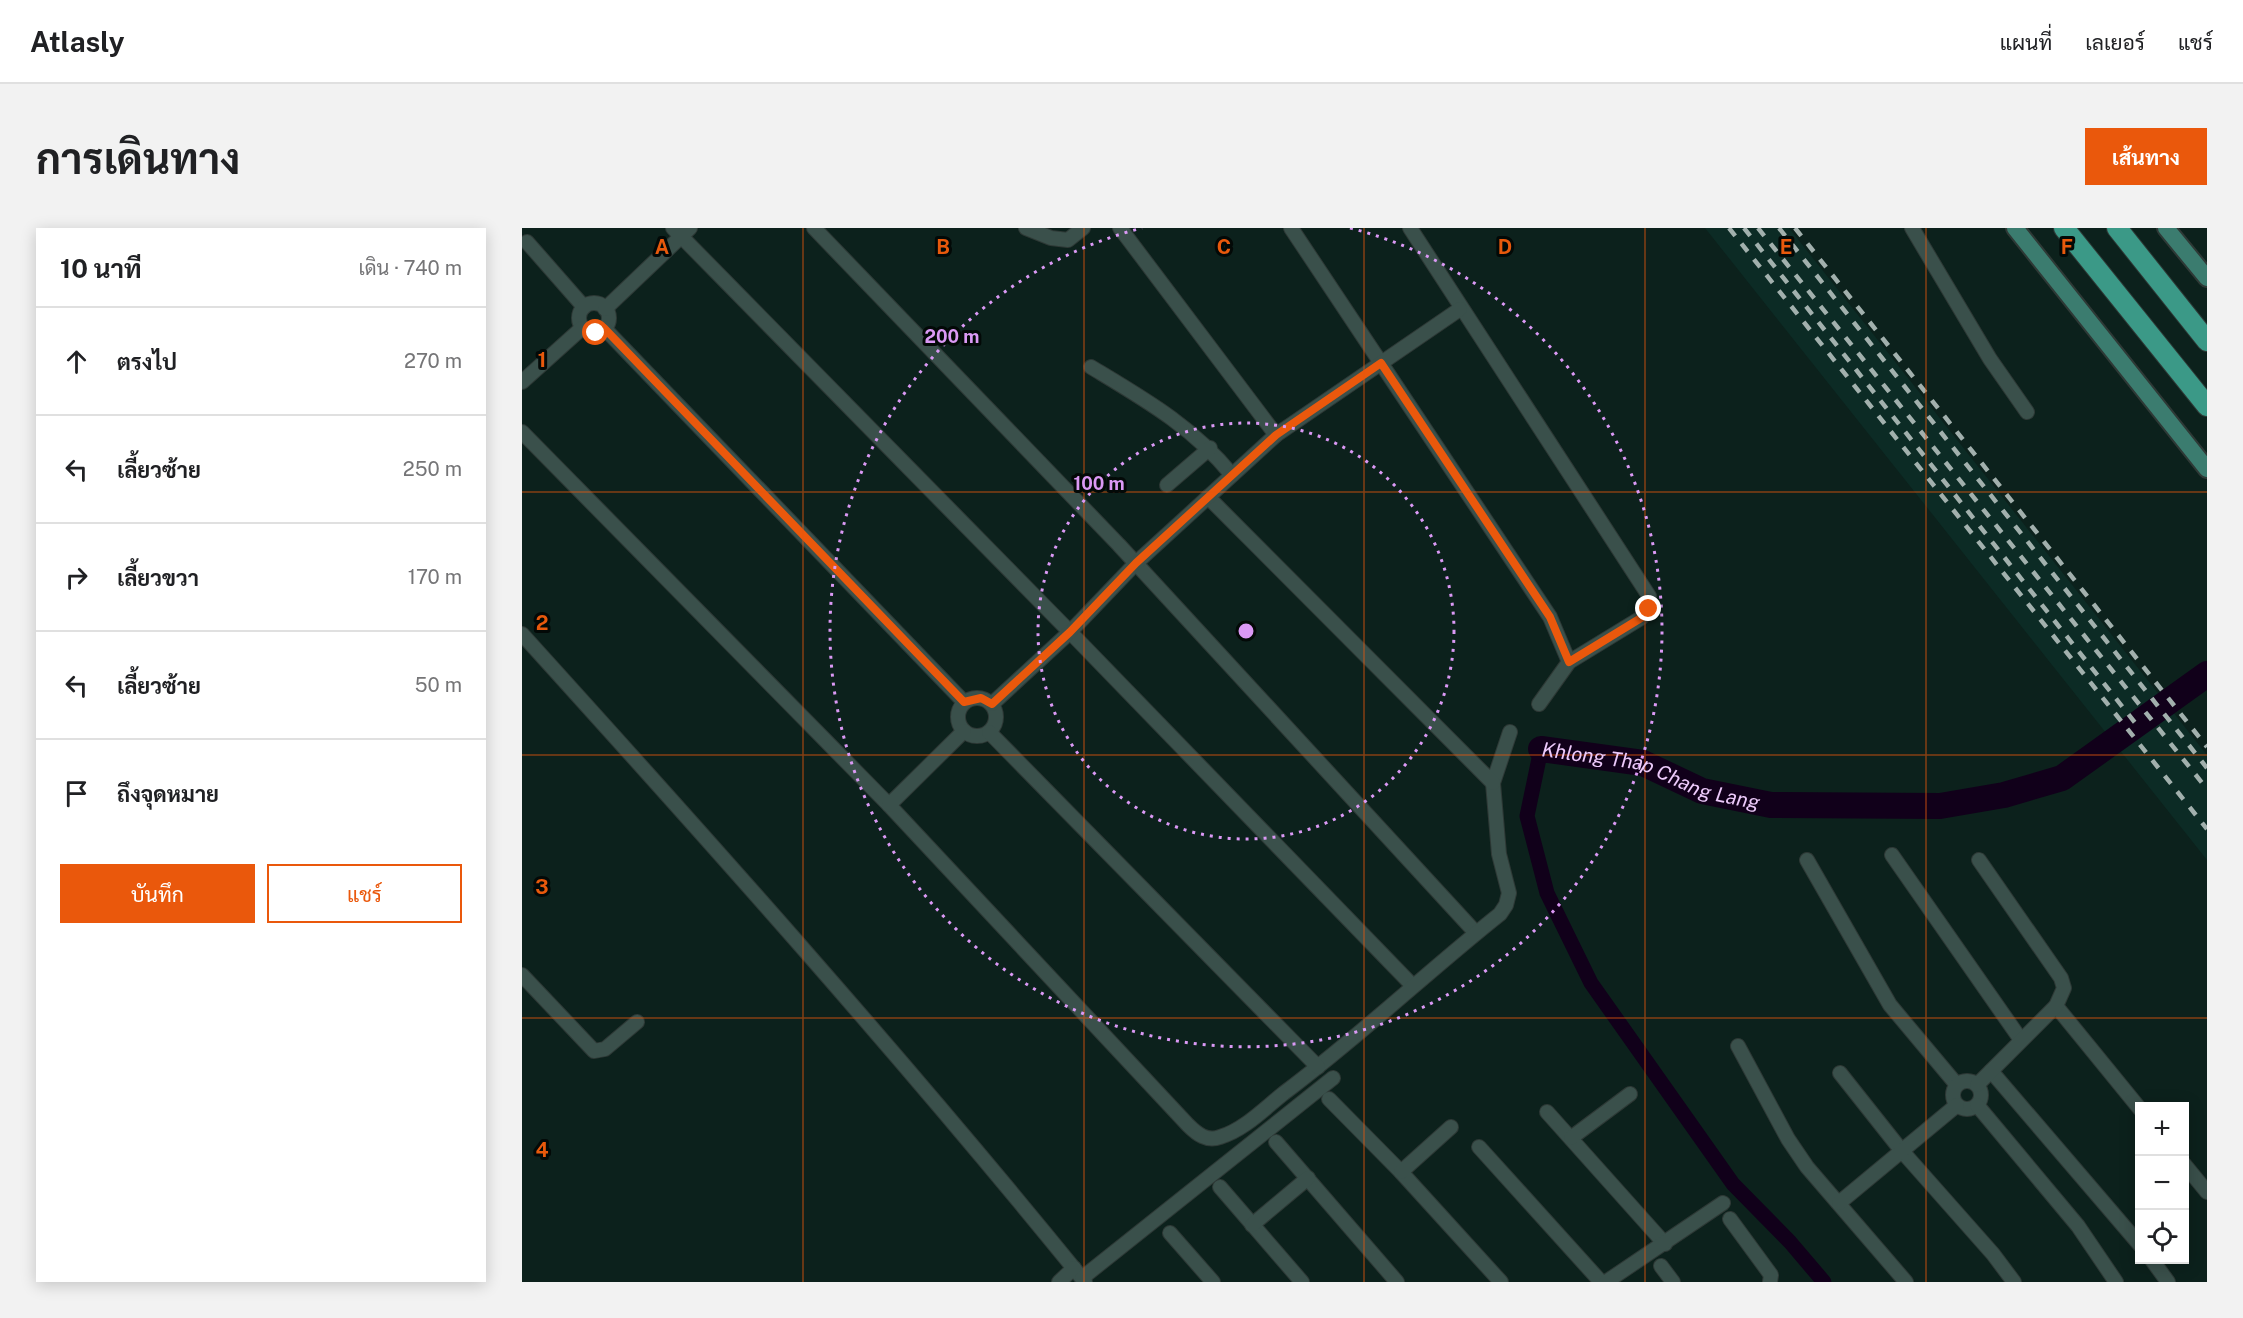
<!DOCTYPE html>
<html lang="th">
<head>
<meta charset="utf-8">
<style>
  body { margin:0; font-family:"Public Sans",Sarabun,sans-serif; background:#f2f2f2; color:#202124 }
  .controls { position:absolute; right:18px; bottom:18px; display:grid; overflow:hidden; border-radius:0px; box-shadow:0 3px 15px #0003 }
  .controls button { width:54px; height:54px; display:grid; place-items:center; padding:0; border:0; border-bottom:2px solid #e0e0e0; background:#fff; color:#202124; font:30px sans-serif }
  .stop { position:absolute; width:18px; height:18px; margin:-14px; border:4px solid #ea580c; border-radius:50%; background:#fff }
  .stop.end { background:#ea580c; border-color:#fff; box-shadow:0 2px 6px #0008 }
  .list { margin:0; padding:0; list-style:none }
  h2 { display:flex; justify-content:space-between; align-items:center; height:78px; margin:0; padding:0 24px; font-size:26px }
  h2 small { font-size:20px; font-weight:400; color:#757577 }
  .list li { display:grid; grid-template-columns:39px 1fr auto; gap:18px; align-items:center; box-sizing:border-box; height:108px; padding:0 24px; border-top:2px solid #e0e0e0 }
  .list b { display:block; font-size:22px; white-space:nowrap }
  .list em { font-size:20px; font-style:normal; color:#757577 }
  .actions { display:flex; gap:12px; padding:18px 24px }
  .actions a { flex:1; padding:14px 0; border:2px solid #ea580c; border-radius:0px; text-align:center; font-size:21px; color:#ea580c }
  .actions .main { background:#ea580c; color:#fff }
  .icon { flex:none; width:33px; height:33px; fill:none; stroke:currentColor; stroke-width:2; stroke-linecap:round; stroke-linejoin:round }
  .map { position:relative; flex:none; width:1685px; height:1054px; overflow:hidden; border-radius:0px }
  header { display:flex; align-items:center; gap:36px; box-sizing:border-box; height:84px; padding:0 30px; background:#fff; border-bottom:2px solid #e0e0e0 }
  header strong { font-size:28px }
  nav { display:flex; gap:33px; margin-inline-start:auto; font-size:21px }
  .intro { display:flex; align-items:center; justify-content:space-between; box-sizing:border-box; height:144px; padding:0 36px }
  h1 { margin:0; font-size:42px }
  .button { padding:15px 27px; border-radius:0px; background:#ea580c; color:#fff; font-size:21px; font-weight:700 }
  main { display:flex; gap:36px; padding:0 36px }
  aside { flex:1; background:#fff; border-radius:0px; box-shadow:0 3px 15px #0003 }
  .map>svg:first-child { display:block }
  .built { fill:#0c2b25 }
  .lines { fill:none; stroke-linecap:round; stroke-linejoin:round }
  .canal { stroke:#11001a; stroke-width:15 }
  .river { stroke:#11001a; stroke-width:26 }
  .minor-casing { stroke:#2e3936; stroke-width:16 }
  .major-casing { stroke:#2e3936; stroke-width:20 }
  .highway-casing { stroke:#2e3936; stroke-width:22 }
  .minor { stroke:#3a504b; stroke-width:14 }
  .major { stroke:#3b7c6f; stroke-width:16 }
  .highway { stroke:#3b9987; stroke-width:20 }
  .rail { stroke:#a2b0ad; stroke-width:4.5; stroke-dasharray:10 10; stroke-linecap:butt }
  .route { stroke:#ea580c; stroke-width:8 }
  .grid { fill:none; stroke:#e8590c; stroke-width:1.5; stroke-opacity:0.55 }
  .ring { fill:none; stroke:#db99f5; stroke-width:3; stroke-dasharray:3 6 }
  .labels { text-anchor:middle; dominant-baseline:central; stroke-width:6; stroke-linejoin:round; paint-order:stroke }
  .water-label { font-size:20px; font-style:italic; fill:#edcafb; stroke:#030907 }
  .grid-label { font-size:20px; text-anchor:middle; font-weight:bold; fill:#e8590c; stroke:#030907; stroke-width:6; stroke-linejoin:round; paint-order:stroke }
  .centre { fill:#db99f5; stroke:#030907; stroke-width:3 }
  .ring-label { font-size:18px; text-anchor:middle; font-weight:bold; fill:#db99f5; stroke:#030907; stroke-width:6; stroke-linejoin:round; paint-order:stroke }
</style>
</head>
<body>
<header>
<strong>Atlasly</strong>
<nav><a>แผนที่</a><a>เลเยอร์</a><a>แชร์</a></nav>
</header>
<div class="intro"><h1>การเดินทาง</h1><a class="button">เส้นทาง</a></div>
<main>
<aside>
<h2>10 นาที<small>เดิน · 740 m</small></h2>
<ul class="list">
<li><svg class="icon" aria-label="ahead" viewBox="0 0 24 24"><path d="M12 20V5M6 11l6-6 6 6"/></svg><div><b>ตรงไป</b></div><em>270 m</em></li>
<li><svg class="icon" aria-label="left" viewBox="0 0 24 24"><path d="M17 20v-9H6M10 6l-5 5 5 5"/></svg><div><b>เลี้ยวซ้าย</b></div><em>250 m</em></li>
<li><svg class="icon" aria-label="right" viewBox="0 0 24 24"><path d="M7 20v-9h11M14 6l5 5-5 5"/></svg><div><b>เลี้ยวขวา</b></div><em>170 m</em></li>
<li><svg class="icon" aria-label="left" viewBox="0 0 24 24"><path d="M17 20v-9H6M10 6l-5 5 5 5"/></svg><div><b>เลี้ยวซ้าย</b></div><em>50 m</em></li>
<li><svg class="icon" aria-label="arrive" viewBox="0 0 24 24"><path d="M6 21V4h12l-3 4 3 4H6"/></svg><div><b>ถึงจุดหมาย</b></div></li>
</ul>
<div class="actions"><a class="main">บันทึก</a><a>แชร์</a></div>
</aside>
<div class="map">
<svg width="1685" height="1054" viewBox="0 0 1685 1054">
  <rect width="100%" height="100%" fill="#0c211c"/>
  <polygon class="built" points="1183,0 1267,0 1685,527 1685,632"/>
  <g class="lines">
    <polyline class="canal" points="1019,521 1005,588 1025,665 1069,755 1211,956 1268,1014 1302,1054"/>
    <path class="river" id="s1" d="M1019,521l102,14 59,28 69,14 169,1 64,-11 58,-17 145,-104"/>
    <g class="minor-casing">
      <g id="minor">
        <polyline points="151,0 548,404 891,758"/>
        <polyline points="292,0 597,317 954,705"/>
        <polyline points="504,0 529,10 546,12 561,0"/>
        <polyline points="598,0 754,207"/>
        <polyline points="769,0 1028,389 1047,434"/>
        <polyline points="888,0 1127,368 1127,381 1119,390 1047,434 1017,476"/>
        <polyline points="1390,0 1468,131 1505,184"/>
        <polyline points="5,14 62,79"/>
        <circle cx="72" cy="90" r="15"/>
        <polyline points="83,81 168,0"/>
        <polyline points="82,100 442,474"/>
        <path d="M569,139c53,32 101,59 141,108"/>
        <polyline points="0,154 60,100"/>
        <path d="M0,204l367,373 299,320c9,9 19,17 32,12 24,-7 45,-29 64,-44 75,-56 143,-121 216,-179l6,-9 3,-12 -10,-39 -6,-71 17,-51"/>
        <polyline points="645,257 688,220"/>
        <polyline points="686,269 971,555"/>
        <path d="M0,406c192,212 383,426 563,648"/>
        <circle cx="455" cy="489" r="19"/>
        <polyline points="470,476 548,404 614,335 754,207 938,81"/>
        <polyline points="467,504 796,839"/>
        <polyline points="367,577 442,503"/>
        <polyline points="1370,627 1499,812"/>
        <polyline points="1285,632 1368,777 1435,857"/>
        <polyline points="0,747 72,823 83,821 115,794"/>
        <polyline points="1534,778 1618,881"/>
        <polyline points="1216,818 1266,911 1285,939 1384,1054"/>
        <polyline points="1469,843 1618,1017"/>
        <polyline points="1318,845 1379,922 1471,1026 1492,1054"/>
        <circle cx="1445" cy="867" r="14"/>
        <polyline points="1455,857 1534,778 1542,760 1539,750 1457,632"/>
        <polyline points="807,871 879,944 979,1054"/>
        <polyline points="1455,877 1556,998 1594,1054"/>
        <polyline points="1025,884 1143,1016"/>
        <polyline points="1049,910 1108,866"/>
        <polyline points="754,914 875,1054"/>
        <polyline points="957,919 1079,1054"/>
        <polyline points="1662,936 1685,964"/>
        <polyline points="879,944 929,899"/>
        <polyline points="698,959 780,1054"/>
        <polyline points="1317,975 1435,877"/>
        <polyline points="1208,991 1249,1047 1248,1054"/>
        <polyline points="730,997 786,950"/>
        <polyline points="648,1005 691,1054"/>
        <polyline points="1630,1032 1646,1054"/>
        <polyline points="1139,1038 1151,1054"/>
        <polyline points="560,1050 811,850"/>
        <polyline points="537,1054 552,1040"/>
        <polyline points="1084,1054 1201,975"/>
      </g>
    </g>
    <g class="major-casing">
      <g id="major">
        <polyline points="1493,0 1685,241"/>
        <polyline points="1644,0 1685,50"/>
      </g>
    </g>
    <g class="highway-casing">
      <g id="highway">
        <polyline points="1542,0 1685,178"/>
        <polyline points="1595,0 1685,113"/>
      </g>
    </g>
    <use href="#minor" class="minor"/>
    <use href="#major" class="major"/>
    <use href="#highway" class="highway"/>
    <g class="rail">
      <polyline points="1207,0 1685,601"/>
      <polyline points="1222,0 1618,501"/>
      <polyline points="1236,0 1685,561"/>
      <polyline points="1257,0 1685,540"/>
      <polyline points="1273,0 1685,519"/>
    </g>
  </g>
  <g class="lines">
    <polyline class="route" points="74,105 82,100 442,474 459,470 470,476 548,404 614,335 754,207 859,135 1028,389 1047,434 1119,390 1127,381"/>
  </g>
  <path class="grid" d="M281,0v1054M562,0v1054M842,0v1054M1123,0v1054M1404,0v1054M0,264h1685M0,527h1685M0,790h1685"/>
  <g class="ring">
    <circle cx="724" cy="403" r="208"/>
    <path d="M828 0A416 416 0 1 1 620 0"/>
  </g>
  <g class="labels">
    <g class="water-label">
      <text stroke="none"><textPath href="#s1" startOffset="114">Khlong Thap Chang Lang</textPath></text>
    </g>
  </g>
  <g class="grid-label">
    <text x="140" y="26">A</text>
    <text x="421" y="26">B</text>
    <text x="702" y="26">C</text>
    <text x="983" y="26">D</text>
    <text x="1264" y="26">E</text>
    <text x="1545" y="26">F</text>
    <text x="20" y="139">1</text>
    <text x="20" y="402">2</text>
    <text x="20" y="666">3</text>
    <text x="20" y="929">4</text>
  </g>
  <circle cx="724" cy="403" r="9" class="centre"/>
  <g class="ring-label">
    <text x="430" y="115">200 m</text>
    <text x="577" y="262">100 m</text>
  </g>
</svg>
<div class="controls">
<button>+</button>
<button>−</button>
<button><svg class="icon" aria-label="locate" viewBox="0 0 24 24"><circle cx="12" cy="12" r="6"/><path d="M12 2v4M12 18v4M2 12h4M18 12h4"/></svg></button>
</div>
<div class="stop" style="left:74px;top:105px"></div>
<div class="stop end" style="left:1127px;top:381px"></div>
</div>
</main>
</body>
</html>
